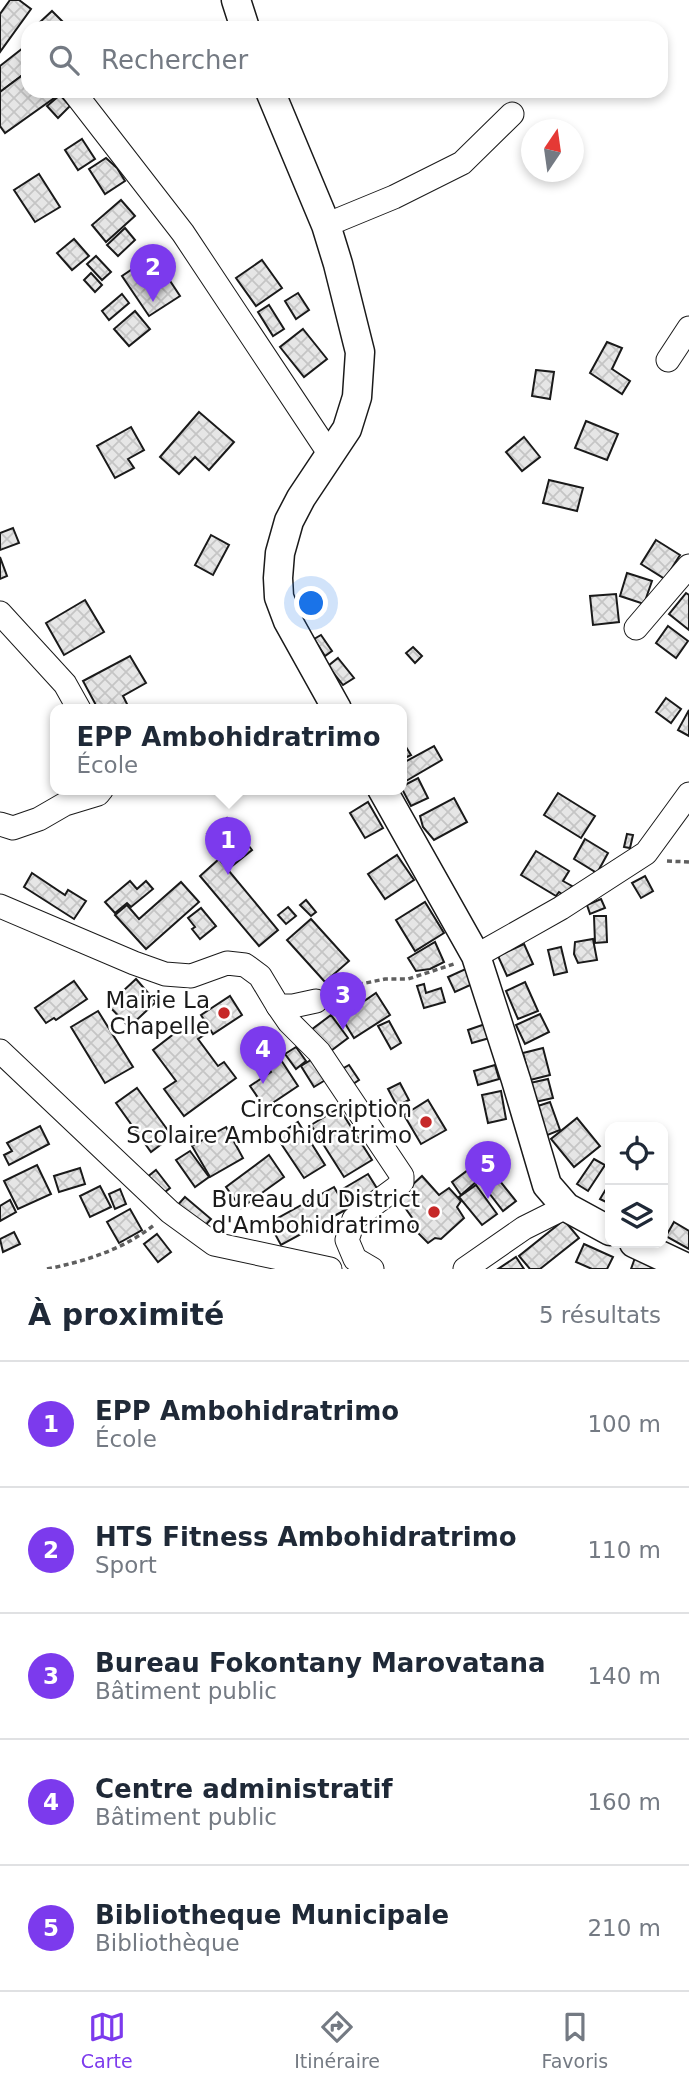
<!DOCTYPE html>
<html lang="fr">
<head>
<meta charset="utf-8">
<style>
  body { margin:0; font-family:"DejaVu Sans",sans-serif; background:#f2f2f3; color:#1f2937 }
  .controls { position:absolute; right:21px; bottom:21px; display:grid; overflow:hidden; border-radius:14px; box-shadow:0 4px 10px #0003 }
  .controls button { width:63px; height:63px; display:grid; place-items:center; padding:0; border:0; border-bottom:2px solid #e0e1e3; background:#fff; color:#1f2937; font:35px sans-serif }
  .compass { position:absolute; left:521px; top:119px; width:63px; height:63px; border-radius:50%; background:#fff; box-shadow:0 4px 10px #0003; rotate:13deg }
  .you { position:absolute; left:312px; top:604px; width:24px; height:24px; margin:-18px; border:5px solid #fff; border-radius:50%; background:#1a73e8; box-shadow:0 0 0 10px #1a73e833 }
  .badge { display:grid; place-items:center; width:46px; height:46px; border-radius:50%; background:#7c3aed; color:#fff; font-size:23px; font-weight:700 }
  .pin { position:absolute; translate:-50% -58px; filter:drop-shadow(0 2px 4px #0008) }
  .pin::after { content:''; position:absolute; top:37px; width:24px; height:21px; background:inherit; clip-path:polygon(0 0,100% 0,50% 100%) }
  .popup { position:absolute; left:50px; top:704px; width:357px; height:91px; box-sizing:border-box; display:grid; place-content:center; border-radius:14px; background:#fff; filter:drop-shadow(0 2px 5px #0005); font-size:23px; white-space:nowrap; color:#747a83 }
  .popup b { font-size:26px; color:#1f2937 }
  .popup::after { content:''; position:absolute; left:50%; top:100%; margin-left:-14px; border:14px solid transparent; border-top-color:#fff }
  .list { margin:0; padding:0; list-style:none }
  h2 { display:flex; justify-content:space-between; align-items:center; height:91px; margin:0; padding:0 28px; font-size:30px }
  h2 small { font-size:23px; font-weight:400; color:#747a83 }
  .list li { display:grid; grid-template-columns:46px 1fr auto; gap:21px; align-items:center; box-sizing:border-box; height:126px; padding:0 28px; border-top:2px solid #e0e1e3 }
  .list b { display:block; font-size:26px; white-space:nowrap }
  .list p { margin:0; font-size:23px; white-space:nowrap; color:#747a83 }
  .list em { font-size:23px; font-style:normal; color:#747a83 }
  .icon { flex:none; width:38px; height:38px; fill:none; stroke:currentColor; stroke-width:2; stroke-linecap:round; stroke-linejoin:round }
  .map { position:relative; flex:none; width:689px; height:1269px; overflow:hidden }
  .search { position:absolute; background:#fff; box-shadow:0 4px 10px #0003; left:21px; right:21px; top:21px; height:77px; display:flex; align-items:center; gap:18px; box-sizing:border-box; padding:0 24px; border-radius:21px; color:#747a83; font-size:26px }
  .sheet { height:721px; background:#fff }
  nav { display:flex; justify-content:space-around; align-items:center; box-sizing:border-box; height:98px; border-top:2px solid #e0e1e3; background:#fff; font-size:19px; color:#747a83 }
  nav a { display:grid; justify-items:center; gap:4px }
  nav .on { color:#7c3aed }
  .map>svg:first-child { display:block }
  .building { fill:url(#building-cross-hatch); stroke:#1a1a1a; stroke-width:2 }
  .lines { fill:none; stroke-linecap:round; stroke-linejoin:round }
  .minor-casing { stroke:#1a1a1a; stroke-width:25 }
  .major-casing { stroke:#1a1a1a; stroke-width:31 }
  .path { stroke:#5f5f5f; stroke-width:3.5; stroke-dasharray:5 3.5; stroke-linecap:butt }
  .minor { stroke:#fff; stroke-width:23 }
  .major { stroke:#fff; stroke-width:28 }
  .poi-dot { fill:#c62828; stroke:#fff; stroke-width:2.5 }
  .labels { text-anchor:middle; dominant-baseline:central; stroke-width:5; stroke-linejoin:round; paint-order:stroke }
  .poi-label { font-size:23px; fill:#1a1a1a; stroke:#fff; text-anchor:end }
</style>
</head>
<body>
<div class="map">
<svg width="689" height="1269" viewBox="0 0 689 1269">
  <defs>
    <pattern id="building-cross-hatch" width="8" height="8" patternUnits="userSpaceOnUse" patternTransform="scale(1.75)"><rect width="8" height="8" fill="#e6e6e6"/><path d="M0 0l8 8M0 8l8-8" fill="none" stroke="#c5c5c5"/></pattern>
  </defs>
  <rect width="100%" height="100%" fill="#fff"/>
  <g class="building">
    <polygon points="10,0 19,0 31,9 0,52 0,14"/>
    <polygon points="52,11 62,21 54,28 44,28 39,23"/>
    <polygon points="28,44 28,71 0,92 0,66"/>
    <polygon points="28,71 28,91 64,91 5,133 0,126 0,92"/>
    <polygon points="60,95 70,106 58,118 47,106"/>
    <polygon points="82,139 95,159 78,170 65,150"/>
    <polygon points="106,158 117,168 125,181 105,194 89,169"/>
    <polygon points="39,174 60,207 35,222 14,190"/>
    <polygon points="121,200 135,216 106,242 92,225"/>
    <polygon points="125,228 135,240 118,256 107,245"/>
    <polygon points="74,239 89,256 72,270 57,253"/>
    <polygon points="153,255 180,296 149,316 122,276"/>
    <polygon points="96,256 111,272 102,280 87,264"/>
    <polygon points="262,260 282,288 256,306 236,278"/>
    <polygon points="91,273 102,285 95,292 84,280"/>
    <polygon points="298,293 309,310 296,319 285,301"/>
    <polygon points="122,294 129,303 109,320 102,311"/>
    <polygon points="269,305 284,329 273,336 258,312"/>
    <polygon points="135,311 150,329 129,346 114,329"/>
    <polygon points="303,329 327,359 304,377 280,347"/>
    <polygon points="607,342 622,348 612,369 630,381 622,394 590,373"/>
    <polygon points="536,370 554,372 550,399 532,396"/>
    <polygon points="199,412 234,442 209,470 195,457 179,474 160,457"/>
    <polygon points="586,421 618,434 607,460 575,448"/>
    <polygon points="131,427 144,450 128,459 134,468 115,478 97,446"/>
    <polygon points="524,437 540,457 522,471 506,452"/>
    <polygon points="549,480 583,488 577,511 543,503"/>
    <polygon points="13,528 19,543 0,550 0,533"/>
    <polygon points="211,535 229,545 213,575 195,565"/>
    <polygon points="656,540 680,555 665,579 641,564"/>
    <polygon points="0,557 7,576 0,579"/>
    <polygon points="627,573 652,581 644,604 620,596"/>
    <polygon points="686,593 689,595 689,630 669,614"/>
    <polygon points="616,594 619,622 593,625 590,596"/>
    <polygon points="85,600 104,632 64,655 46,623"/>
    <polygon points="668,626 688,641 676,658 656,643"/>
    <polygon points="321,635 332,651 325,656 314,639"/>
    <polygon points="413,647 422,656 415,663 406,653"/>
    <polygon points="130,656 146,683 123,696 129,708 98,709 83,681"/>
    <polygon points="338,658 354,678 343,685 328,666"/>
    <polygon points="666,698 681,709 671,723 656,712"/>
    <polygon points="689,710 689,736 678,730"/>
    <polygon points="401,739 411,755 401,760"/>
    <polygon points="434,746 442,760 406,781 401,773 401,764"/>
    <polygon points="418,778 428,798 411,806 401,787"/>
    <polygon points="558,793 595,816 581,838 544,815"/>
    <polygon points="454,798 467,822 434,840 423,827 420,816"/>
    <polygon points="368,802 383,828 365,838 350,813"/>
    <polygon points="227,818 252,850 232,866 207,834"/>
    <polygon points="627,834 633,835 630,848 624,847"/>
    <polygon points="585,839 608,853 597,873 574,859"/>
    <polygon points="536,851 569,871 563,881 572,886 565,896 559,892 556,896 521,875"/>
    <polygon points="397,855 414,880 385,899 368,874"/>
    <polygon points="219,859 278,930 259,946 200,876"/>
    <polygon points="32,873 65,895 68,890 86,901 74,919 24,887"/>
    <polygon points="645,876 653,891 641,898 632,883"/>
    <polygon points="130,881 137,889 146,881 153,889 131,907 127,903 115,913 105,902"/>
    <polygon points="181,882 199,902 146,949 115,915 127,905 139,919"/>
    <polygon points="601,899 605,908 590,914 587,905"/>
    <polygon points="306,900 316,912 311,916 300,905"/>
    <polygon points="425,902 444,933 415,951 396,920"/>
    <polygon points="288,907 296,916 286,924 278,915"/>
    <polygon points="201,908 216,926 200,939 192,929 195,927 188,918"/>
    <polygon points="594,916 606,916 607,942 595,943"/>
    <polygon points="311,919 349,961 325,982 287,940"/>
    <polygon points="593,939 597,960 578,963 574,954 575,942"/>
    <polygon points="435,942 444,962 430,969 416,971 408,958"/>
    <polygon points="524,944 533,964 507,976 498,956"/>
    <polygon points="561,947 567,972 554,975 548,950"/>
    <polygon points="470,967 477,982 455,992 448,977"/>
    <polygon points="136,979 156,1002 129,1027 108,1005"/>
    <polygon points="74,981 87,999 56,1020 54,1018 46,1023 35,1008"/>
    <polygon points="525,982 538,1011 518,1019 506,991"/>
    <polygon points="424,984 426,993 441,988 445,1002 424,1008 417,986"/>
    <polygon points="376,993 390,1015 354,1038 341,1017"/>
    <polygon points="230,996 242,1015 213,1034 201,1015"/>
    <polygon points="98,1011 133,1067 105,1083 71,1027"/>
    <polygon points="540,1014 549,1032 525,1044 516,1025"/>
    <polygon points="331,1015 348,1038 328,1053 311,1030"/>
    <polygon points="192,1020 204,1035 198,1039 218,1066 224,1062 236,1078 184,1116 164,1089 176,1081 153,1050"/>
    <polygon points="389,1021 401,1043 391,1049 378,1026"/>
    <polygon points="488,1023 493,1037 472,1043 468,1030"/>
    <polygon points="296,1047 306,1061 296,1069 285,1054"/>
    <polygon points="543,1048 550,1075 530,1080 523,1053"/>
    <polygon points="279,1057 298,1086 265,1108 250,1086 271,1072 267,1065"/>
    <polygon points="314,1058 327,1079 314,1087 301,1066"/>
    <polygon points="349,1065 359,1080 350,1086 340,1070"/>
    <polygon points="495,1065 499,1079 478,1085 474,1071"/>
    <polygon points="548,1079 553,1098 535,1102 530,1083"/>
    <polygon points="400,1083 409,1100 397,1106 388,1089"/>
    <polygon points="137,1088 172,1136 151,1152 116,1103"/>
    <polygon points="501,1091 506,1119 488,1123 482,1095"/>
    <polygon points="428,1100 446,1130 421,1144 404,1115"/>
    <polygon points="550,1102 560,1130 545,1136 535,1107"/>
    <polygon points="339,1108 372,1160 344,1177 311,1125"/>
    <polygon points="577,1118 600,1146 574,1167 551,1139"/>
    <polygon points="298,1122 325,1165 304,1178 276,1136"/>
    <polygon points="40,1126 49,1144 9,1165 4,1155 12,1151 7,1143"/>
    <polygon points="226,1127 243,1158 210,1177 192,1146"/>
    <polygon points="190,1151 209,1177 195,1187 176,1160"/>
    <polygon points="269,1155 284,1177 241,1208 226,1187"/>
    <polygon points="594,1159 605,1165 588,1191 577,1184"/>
    <polygon points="476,1164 484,1175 461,1195 452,1182"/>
    <polygon points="37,1165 51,1194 18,1209 4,1181"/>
    <polygon points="80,1168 85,1184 59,1192 54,1176"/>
    <polygon points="156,1170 170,1188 160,1196 146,1178"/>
    <polygon points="491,1170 516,1201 503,1211 479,1180"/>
    <polygon points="368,1174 378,1190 351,1206 341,1190"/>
    <polygon points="422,1176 439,1195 449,1188 461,1201 457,1207 464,1218 441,1239 435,1238 428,1243 411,1226 413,1219 398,1198"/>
    <polygon points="476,1185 497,1214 482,1225 459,1197"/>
    <polygon points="100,1186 111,1207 90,1217 80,1196"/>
    <polygon points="334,1187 347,1209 281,1245 269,1223"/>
    <polygon points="120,1189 126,1204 115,1209 109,1194"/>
    <polygon points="606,1189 610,1191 610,1204 600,1199"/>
    <polygon points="185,1197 211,1219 201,1230 175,1208"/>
    <polygon points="10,1200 16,1212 0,1221 0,1206"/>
    <polygon points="130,1209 142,1230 119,1243 107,1222"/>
    <polygon points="564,1220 579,1238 540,1269 530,1269 519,1256"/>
    <polygon points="674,1222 689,1231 689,1249 666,1236"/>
    <polygon points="14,1232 20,1244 3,1252 0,1239"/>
    <polygon points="157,1234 171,1252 158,1262 144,1244"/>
    <polygon points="584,1244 613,1257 607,1269 592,1269 576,1262"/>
    <polygon points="636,1255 667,1269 631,1269"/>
    <polygon points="516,1257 524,1269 498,1269"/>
  </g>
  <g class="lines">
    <g class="minor-casing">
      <g id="minor">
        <polyline points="73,91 183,233 331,456"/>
        <polyline points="326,225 394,197 462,163 512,114"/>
        <polyline points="668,360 689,328"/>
        <polyline points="0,613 65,684 79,709"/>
        <polyline points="636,628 689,566"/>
        <polyline points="0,824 13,828 39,819 65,804 98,794 102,789"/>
        <polyline points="0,906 134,963 165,974 191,976 227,963 245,965 260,976 278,1006 293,1006 316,1001"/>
        <polyline points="476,956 561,908 646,853 689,794"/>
        <polyline points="278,1006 289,1022 319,1052 402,1176 402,1182 396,1188 354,1219 347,1240 355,1259 372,1269"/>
        <polyline points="0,1051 170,1212 214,1244 330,1269"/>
        <polyline points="465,1269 524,1228 566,1207"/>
      </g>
    </g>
    <g class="major-casing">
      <g id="major">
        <polyline points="236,0 245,28"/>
        <polyline points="270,91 326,225 338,264 360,352 357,397 347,429 301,498 289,521 280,553 278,578 279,597 288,621 337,709"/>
        <polyline points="382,789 476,956 516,1080 547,1185 566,1207 610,1231"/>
        <polyline points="634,1243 689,1269"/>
      </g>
    </g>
    <g class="path">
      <polyline points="667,861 689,862"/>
      <polyline points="334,993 351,986 385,979 408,979 454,964"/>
      <path d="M47,1269c39,-8 75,-19 107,-44"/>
    </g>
    <use href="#minor" class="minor"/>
    <use href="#major" class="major"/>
  </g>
  <g class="poi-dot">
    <circle cx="224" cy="1013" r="7"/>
    <circle cx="426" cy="1122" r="7"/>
    <circle cx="434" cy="1212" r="7"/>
  </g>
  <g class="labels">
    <g class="poi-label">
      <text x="210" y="1000">Mairie La<tspan x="210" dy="26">Chapelle</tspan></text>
      <text x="412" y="1109">Circonscription<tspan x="412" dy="26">Scolaire Ambohidratrimo</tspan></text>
      <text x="420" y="1199">Bureau du District<tspan x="420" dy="26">d'Ambohidratrimo</tspan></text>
    </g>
  </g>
</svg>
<div class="controls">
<button><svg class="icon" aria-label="locate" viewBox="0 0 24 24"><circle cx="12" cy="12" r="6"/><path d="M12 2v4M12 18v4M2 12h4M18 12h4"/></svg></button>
<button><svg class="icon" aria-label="layers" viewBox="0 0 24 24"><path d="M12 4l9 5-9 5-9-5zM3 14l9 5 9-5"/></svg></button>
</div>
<svg class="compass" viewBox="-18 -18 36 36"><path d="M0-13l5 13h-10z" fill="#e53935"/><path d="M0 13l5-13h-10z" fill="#747a83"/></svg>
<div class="you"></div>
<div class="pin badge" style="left:228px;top:875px">1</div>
<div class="popup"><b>EPP Ambohidratrimo</b>École</div>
<div class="pin badge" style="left:153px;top:302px">2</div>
<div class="pin badge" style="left:343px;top:1030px">3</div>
<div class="pin badge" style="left:263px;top:1084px">4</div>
<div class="pin badge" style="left:488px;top:1199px">5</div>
<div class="search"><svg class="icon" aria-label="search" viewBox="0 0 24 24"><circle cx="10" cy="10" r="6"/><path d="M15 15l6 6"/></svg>Rechercher</div>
</div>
<section class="sheet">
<h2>À proximité<small>5 résultats</small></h2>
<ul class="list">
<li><span class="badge">1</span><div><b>EPP Ambohidratrimo</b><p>École</p></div><em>100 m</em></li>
<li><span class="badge">2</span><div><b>HTS Fitness Ambohidratrimo</b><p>Sport</p></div><em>110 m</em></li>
<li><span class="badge">3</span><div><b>Bureau Fokontany Marovatana</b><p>Bâtiment public</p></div><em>140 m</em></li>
<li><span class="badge">4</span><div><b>Centre administratif</b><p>Bâtiment public</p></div><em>160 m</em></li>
<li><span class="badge">5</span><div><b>Bibliotheque Municipale</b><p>Bibliothèque</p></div><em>210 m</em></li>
</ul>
</section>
<nav>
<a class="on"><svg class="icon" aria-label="map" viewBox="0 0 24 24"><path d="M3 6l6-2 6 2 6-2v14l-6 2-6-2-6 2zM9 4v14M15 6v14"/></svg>Carte</a>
<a><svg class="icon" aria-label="directions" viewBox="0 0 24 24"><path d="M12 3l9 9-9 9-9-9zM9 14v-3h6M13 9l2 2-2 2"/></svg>Itinéraire</a>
<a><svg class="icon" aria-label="saved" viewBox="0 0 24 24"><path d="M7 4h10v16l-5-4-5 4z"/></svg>Favoris</a>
</nav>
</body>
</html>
